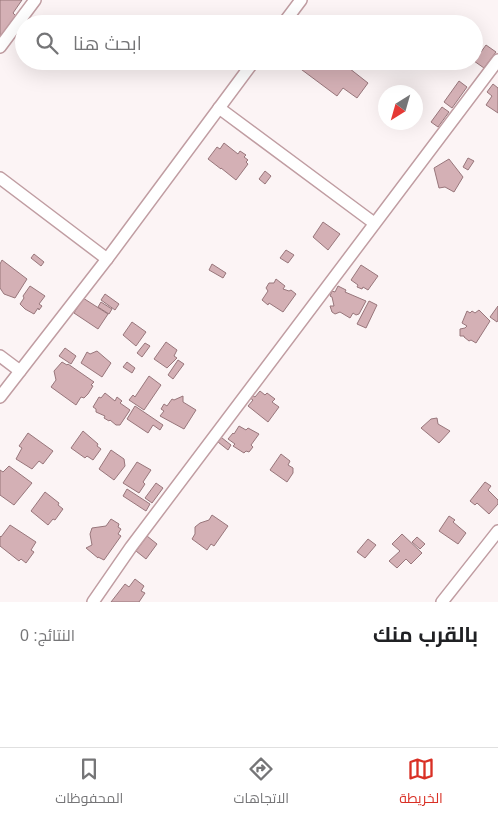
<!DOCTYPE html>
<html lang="ar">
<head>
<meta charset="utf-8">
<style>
  body { margin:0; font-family:Arial,Cairo,sans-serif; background:#f2f2f2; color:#202124; direction:rtl }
  .compass { position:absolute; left:378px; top:85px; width:45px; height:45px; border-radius:50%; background:#fff; box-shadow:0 5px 20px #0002; rotate:217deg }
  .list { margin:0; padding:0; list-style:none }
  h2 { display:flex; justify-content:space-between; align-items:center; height:65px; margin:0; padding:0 20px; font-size:21px }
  h2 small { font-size:16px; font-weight:400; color:#757577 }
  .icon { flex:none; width:28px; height:28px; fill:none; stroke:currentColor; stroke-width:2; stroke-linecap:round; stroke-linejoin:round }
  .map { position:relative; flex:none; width:498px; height:602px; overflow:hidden; direction:ltr }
  .search { position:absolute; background:#fff; box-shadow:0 5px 20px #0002; left:15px; right:15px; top:15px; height:55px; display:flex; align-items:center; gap:12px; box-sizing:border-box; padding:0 18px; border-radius:28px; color:#757577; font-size:19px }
  .sheet { height:145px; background:#fff }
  nav { display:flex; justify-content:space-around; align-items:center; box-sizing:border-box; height:70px; border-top:1px solid #e0e0e0; background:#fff; font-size:14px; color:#757577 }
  nav a { display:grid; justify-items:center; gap:2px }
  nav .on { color:#d93025 }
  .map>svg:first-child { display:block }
  .building { fill:#d4b0b5; stroke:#98767b }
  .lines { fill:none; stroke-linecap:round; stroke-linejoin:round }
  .minor-casing { stroke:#c09da2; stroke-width:14 }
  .minor { stroke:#fff; stroke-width:11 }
</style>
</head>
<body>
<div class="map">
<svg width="498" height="602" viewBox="0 0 498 602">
  <rect width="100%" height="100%" fill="#fcf4f5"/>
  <g class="building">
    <polygon points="0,0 22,0 13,13 16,16 0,37"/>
    <polygon points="486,45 496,52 484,68 474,61 474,48 481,52"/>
    <polygon points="290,61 340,61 368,83 357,98 343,88 337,96"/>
    <polygon points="459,81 467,87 452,108 444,102"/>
    <polygon points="493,84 498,88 498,113 486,105 492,96 487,92"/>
    <polygon points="442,107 449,112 438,127 431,122"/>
    <polygon points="224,143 238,154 240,151 246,155 244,157 248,160 246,162 248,164 236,180 221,168 221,169 208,159 217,147 220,149"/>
    <polygon points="468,158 474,161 468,170 463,167"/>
    <polygon points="449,159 463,177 454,192 445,187 439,188 434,168"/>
    <polygon points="265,171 271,176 265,184 259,179"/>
    <polygon points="323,222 340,234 328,250 313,237"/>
    <polygon points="286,250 294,255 288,263 280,258"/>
    <polygon points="34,254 44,262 41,266 31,258"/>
    <polygon points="2,260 27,279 15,298 4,294 0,288 0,264"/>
    <polygon points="212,264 226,273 223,278 209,270"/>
    <polygon points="361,265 378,276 368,290 363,287 362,289 357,287 358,285 351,280"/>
    <polygon points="276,279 285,286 283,289 289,291 291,290 296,294 283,312 269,303 268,305 262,300 268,291 266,288 269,283 274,283"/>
    <polygon points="30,286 45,296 39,304 42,306 39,310 38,308 34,314 25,309 20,304 24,298 23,296"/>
    <polygon points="338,286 346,290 345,292 366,301 359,314 356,315 353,313 350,318 340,312 335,314 332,312 330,306 334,306 332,297 330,296 332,291 335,292"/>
    <polygon points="105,294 119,304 115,310 101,300"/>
    <polygon points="83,298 108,314 98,329 74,313"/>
    <polygon points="369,301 377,305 366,328 357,324"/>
    <polygon points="101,302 112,309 109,314 98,307"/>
    <polygon points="498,306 498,320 497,322 490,317"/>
    <polygon points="479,310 490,321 476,343 471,340 469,341 464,337 464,336 460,336 460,329 465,328 467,326 462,323 467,311 470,313 472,311 475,313"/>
    <polygon points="132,322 146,332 136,346 123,335"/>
    <polygon points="166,342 177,350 174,356 177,358 167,368 154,359"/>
    <polygon points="145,343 150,346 142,357 137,353"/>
    <polygon points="65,348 76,356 71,364 59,356"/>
    <polygon points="97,351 111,363 102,377 81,363 87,352 90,354"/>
    <polygon points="178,360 184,364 173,379 168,375"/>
    <polygon points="62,362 67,365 68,364 94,382 91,385 93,386 88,394 84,398 81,397 76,405 51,387 56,380 54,371"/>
    <polygon points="127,362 135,368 132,373 123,367"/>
    <polygon points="149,376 161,385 144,410 129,400 133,395 135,397"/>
    <polygon points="260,391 265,395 267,393 275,399 272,402 279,407 268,422 248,406 253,400 250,398 252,395 255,397"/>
    <polygon points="105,393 115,401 117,397 122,401 120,403 130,410 120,425 116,425 110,420 109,421 104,418 105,416 96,412 96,409 93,407 99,397 101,398"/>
    <polygon points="183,396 183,402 196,410 184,429 160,416 164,411 161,409 164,404 167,406 172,399 174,400"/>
    <polygon points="135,406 163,425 160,430 153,425 148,433 127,419"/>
    <polygon points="437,418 438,424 450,431 439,443 421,428 431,419"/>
    <polygon points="239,426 246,430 248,428 259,434 251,445 253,447 249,452 246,451 244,453 233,446 235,444 228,439 233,433 234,434"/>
    <polygon points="83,431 98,444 97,446 101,449 93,460 87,456 85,458 71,448"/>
    <polygon points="28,433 53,451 43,464 39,461 32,469 16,459 22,448 19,446"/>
    <polygon points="217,434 231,445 228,450 213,438"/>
    <polygon points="111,450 124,459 125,466 114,480 99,469"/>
    <polygon points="281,454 290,461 288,465 293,468 293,473 287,482 270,470"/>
    <polygon points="137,462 151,470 143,482 145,484 139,493 123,483"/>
    <polygon points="9,466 32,483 14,505 0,495 0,470 3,472"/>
    <polygon points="485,482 491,486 488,490 498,500 498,504 489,514 477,503 475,505 470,501"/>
    <polygon points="156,483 163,488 152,503 145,498"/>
    <polygon points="127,489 150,504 146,511 123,496"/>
    <polygon points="45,492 59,503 58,505 63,509 55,520 53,519 48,525 31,511"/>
    <polygon points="212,515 228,526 214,546 211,544 207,550 192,539 195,534 195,527 200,523 209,520"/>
    <polygon points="449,516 455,520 453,522 466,533 458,544 439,531"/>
    <polygon points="111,519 119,524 118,527 121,529 118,534 121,536 104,560 98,557 98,558 86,548 92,545 90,534 92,528 106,526"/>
    <polygon points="10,525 36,542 31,550 34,552 26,563 21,559 19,561 0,546 0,536 1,537"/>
    <polygon points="402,534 422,553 411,564 406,559 397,568 389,561 400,551 392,544"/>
    <polygon points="147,536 157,544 146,559 136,551"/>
    <polygon points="417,537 425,544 420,549 412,542"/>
    <polygon points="368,539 376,545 365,558 357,552"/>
    <polygon points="135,579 144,586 141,591 145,593 139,602 111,602 125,584 129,587"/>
  </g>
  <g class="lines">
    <g class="minor-casing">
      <g id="minor">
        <polyline points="283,24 301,0"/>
        <polyline points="0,47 35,0"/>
        <polyline points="219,108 374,223"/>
        <polyline points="0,178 107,259"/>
        <polyline points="0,356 20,371"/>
        <polyline points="0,397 107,259 254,61"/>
        <polyline points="93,602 131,547 498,60"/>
        <polyline points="442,602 498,531"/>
      </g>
    </g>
    <use href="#minor" class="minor"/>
  </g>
</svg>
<svg class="compass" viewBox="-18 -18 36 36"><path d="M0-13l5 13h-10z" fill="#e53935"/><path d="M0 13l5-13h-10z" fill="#757577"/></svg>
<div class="search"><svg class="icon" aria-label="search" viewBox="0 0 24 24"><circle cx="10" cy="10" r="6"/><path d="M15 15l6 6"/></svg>ابحث هنا</div>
</div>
<section class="sheet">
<h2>بالقرب منك<small>النتائج: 0</small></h2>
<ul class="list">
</ul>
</section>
<nav>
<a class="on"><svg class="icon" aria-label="map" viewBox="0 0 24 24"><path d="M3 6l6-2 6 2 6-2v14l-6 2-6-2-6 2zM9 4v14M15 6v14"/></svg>الخريطة</a>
<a><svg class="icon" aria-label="directions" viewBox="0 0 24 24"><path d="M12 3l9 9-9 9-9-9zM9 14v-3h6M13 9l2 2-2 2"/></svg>الاتجاهات</a>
<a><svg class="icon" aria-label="saved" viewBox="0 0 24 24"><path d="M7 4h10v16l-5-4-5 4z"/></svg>المحفوظات</a>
</nav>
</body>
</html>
